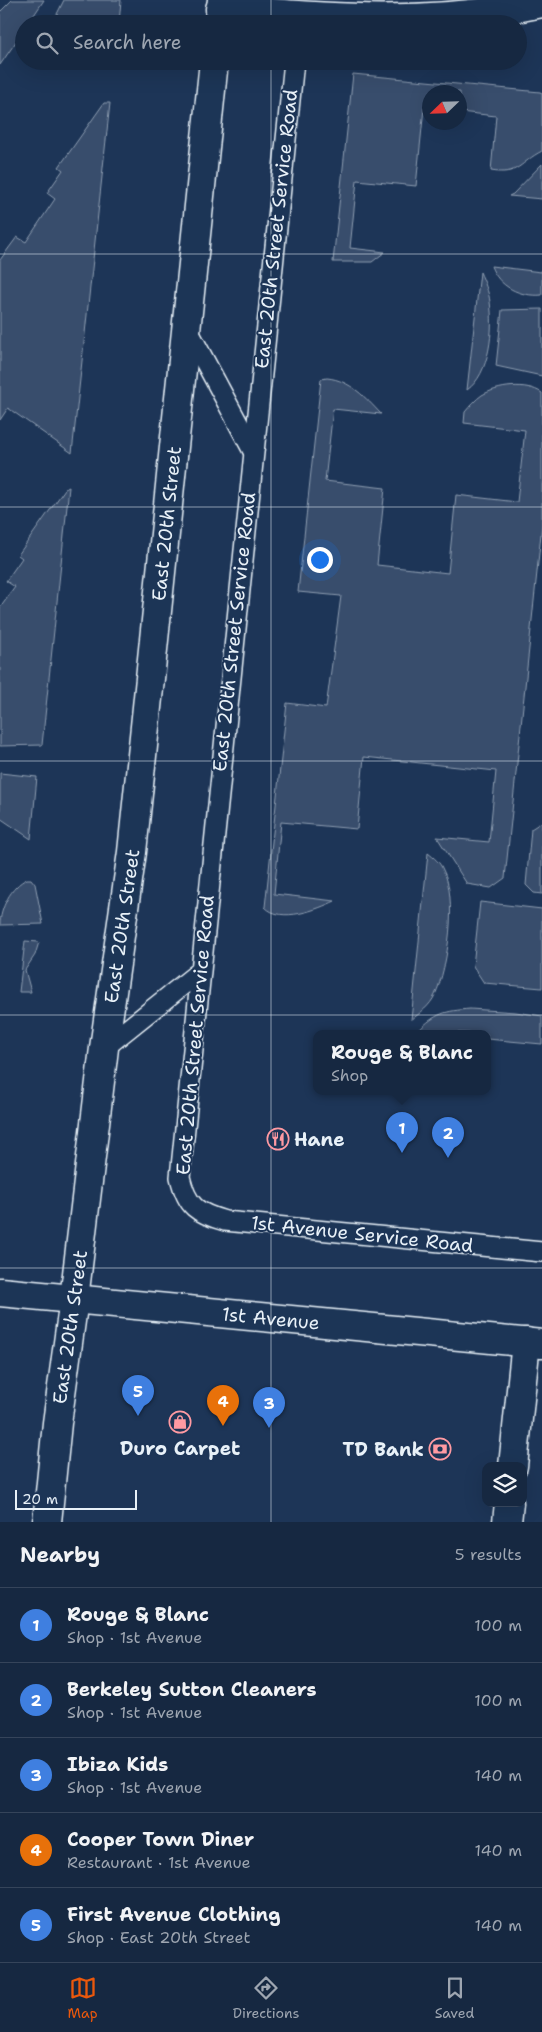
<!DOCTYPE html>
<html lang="en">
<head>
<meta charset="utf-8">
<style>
  body { margin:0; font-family:"Shantell Sans",sans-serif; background:#1f3048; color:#f1f3f6 }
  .controls { position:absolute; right:15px; bottom:15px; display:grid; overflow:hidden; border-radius:10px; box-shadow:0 5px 20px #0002 }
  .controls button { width:45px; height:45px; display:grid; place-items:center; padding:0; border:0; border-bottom:1px solid #35445a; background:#162841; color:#f1f3f6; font:25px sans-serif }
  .compass { position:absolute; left:422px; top:85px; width:45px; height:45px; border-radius:50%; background:#162841; box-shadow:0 5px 20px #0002; rotate:247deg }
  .scale { position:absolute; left:15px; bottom:12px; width:122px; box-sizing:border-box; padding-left:5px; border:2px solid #e8f1f8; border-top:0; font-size:14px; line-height:18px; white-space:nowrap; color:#e8f1f8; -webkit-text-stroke:4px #1d3557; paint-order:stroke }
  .you { position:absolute; left:319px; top:559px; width:18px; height:18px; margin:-12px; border:4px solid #fff; border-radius:50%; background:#1a73e8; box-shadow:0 0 0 8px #1a73e833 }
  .badge { display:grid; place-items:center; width:32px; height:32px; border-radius:50%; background:#ea580c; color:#fff; font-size:16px; font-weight:700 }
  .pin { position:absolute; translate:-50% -41px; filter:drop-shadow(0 1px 2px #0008) }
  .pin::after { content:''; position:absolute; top:26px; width:18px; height:15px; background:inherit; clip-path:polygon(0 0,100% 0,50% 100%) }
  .popup { position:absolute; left:313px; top:1030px; width:178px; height:65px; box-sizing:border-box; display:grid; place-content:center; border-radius:10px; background:#162841; filter:drop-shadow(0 1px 4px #0005); font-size:16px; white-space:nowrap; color:#9ea6b1 }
  .popup b { font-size:19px; color:#f1f3f6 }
  .popup::after { content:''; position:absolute; left:50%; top:100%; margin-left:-10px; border:10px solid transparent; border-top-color:#162841 }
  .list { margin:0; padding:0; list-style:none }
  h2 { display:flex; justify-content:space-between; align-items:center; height:65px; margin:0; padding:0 20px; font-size:21px }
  h2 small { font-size:16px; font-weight:400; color:#9ea6b1 }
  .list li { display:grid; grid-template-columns:32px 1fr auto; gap:15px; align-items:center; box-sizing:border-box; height:75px; padding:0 20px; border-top:1px solid #35445a }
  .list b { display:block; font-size:19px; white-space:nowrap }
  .list p { margin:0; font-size:16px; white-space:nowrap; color:#9ea6b1 }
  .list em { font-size:16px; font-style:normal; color:#9ea6b1 }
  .icon { flex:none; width:28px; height:28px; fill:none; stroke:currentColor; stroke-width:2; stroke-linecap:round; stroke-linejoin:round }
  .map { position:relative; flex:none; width:542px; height:1522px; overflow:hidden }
  .search { position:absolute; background:#162841; box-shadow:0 5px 20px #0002; left:15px; right:15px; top:15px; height:55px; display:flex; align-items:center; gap:12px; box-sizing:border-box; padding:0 18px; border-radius:28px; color:#9ea6b1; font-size:19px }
  .sheet { height:440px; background:#162841 }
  nav { display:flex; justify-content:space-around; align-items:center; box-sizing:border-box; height:70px; border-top:1px solid #35445a; background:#162841; font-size:14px; color:#9ea6b1 }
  nav a { display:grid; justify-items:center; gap:2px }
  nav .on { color:#ea580c }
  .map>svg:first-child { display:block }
  .green { fill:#374d6c; stroke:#909fb2 }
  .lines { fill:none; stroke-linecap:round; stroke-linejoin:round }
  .service-casing { stroke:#e8f1f8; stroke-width:22 }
  .minor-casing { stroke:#e8f1f8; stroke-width:31 }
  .tertiary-casing { stroke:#e8f1f8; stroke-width:31 }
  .primary-casing { stroke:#e8f1f8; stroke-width:31 }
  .service { stroke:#1d3557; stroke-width:19 }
  .minor { stroke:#1d3557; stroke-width:28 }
  .tertiary { stroke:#1d3557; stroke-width:28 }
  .primary { stroke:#1d3557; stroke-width:28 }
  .grid { fill:none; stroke:#e8f1f8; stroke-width:1; stroke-opacity:0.55 }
  .labels { text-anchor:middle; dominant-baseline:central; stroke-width:4; stroke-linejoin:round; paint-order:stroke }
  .street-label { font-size:19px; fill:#e8f1f8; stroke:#1d3557 }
  .poi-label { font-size:19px; font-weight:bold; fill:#e8f1f8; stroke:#1d3557; text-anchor:start }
</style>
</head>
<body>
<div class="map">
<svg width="542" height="1522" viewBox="0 0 542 1522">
  <rect width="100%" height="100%" fill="#1d3557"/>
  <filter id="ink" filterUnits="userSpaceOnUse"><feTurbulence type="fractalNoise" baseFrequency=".02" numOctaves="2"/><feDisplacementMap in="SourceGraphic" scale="10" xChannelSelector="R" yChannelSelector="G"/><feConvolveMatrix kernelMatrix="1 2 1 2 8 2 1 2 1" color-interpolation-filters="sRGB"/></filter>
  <g filter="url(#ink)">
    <g class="green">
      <polygon points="12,0 44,0 28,24 24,24 24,30 0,65 0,12"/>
      <polygon points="64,0 121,0 119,24 52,24"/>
      <path d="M353,74l187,18 2,1v58c-22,11 -23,25 -51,20l5,-55 -36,-4v-20h-30l-1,16h-5l-8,78 -59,-6 -7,68 35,4 -13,10h-39z"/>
      <polygon points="104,103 110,103 72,453 8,408 0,420 0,260 17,237 26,242 55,199 47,193 63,170 59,167"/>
      <polygon points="542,164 542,199 509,196 513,194"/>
      <path d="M491,266l50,6 1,-2v25c-22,2 -43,-8 -51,-29z"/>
      <path d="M480,272c4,9 9,20 10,30 4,27 0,72 -23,88z"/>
      <polygon points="542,309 542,376 496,366 502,310"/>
      <path d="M327,378c23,2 39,20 54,36l-48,-5 -8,72 60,7 -8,77 71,8 8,-78 61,7 8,-72 -61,-7 1,-11c5,-6 11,-13 17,-17 16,-9 44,-13 60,-2v131l-37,354 -14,10 -24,-4 -30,-47 52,5 7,-71 -132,-14 -7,72 -76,-7 -7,72 61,7c-17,8 -54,23 -70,6l22,-204 39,5 15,-112 -43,-4 23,-213z"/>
      <polygon points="69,487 42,745 0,746 0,608 15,587 6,581 22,558 18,555 65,489"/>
      <polygon points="0,773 37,777 31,839 0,818"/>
      <polygon points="542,822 542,894 534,893 526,885 531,829"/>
      <path d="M428,853c6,5 12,9 15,17 15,27 5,97 -8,125 -5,11 -15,18 -24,25z"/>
      <path d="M27,879h4l4,5 8,40 -43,1c0,-16 11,-39 27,-46z"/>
      <polygon points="480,902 542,909 542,988 484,983 473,966"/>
      <polygon points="25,941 39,942 35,955 25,970 31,992 19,992"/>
      <path d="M470,1009l46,3 26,4v28l-55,-5v-5l-69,-3c18,-18 27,-20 52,-22z"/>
    </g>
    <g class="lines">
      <g class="service-casing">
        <g id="service">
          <path d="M294,61l-114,1116c7,30 17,36 45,44l317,31"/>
          <polyline points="187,328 253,451"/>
          <polyline points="104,1048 199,972"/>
        </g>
      </g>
      <g class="minor-casing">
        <g id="minor">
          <path d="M220,9c112,10 211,17 322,-6"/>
          <polyline points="513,1466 526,1342"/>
          <polyline points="47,1522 57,1423 74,1299"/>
          <polyline points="507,1522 509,1503"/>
        </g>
      </g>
      <g class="tertiary-casing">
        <g id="tertiary">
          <polyline points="219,24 222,0"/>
          <path id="s1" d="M74,1299l30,-251 28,-196 82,-791"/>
        </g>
      </g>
      <g class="primary-casing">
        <g id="primary">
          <path id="s2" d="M0,1292l542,52"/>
        </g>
      </g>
      <use href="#service" class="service"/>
      <use href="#minor" class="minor"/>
      <use href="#tertiary" class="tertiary"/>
      <use href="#primary" class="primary"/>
    </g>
  </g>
  <path class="grid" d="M271,0v24M271,61v1461M0,254h542M0,507h542M0,761h542M0,1015h542M0,1268h542"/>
  <defs>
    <g id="restaurant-ring" transform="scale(1.125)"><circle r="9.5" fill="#1d3557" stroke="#ff9aa2" stroke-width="1.5"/><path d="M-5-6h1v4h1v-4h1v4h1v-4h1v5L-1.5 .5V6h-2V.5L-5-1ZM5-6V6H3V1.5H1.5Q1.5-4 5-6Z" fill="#ff9aa2"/></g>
    <g id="shop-ring" transform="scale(1.125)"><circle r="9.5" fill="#1d3557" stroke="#ff9aa2" stroke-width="1.5"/><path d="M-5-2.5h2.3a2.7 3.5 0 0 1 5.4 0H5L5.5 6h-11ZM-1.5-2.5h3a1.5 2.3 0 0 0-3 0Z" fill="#ff9aa2"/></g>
    <g id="bank-ring" transform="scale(1.125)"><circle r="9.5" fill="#1d3557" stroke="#ff9aa2" stroke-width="1.5"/><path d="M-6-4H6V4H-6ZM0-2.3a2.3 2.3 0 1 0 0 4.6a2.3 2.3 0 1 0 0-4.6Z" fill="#ff9aa2"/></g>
  </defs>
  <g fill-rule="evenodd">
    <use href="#restaurant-ring" x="278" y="1139"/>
    <use href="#shop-ring" x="180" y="1422"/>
    <use href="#bank-ring" x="440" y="1449"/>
  </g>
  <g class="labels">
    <g class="street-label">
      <text transform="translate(276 229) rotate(-84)">East 20th Street Service Road</text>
      <text stroke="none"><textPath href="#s1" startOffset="781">East 20th Street</textPath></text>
      <text transform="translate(234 632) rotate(-84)">East 20th Street Service Road</text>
      <text stroke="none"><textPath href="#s1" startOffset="376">East 20th Street</textPath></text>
      <text transform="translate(195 1035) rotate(-85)">East 20th Street Service Road</text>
      <text transform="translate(362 1234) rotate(6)">1st Avenue Service Road</text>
      <text stroke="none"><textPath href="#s2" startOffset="272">1st Avenue</textPath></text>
      <text transform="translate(70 1327) rotate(-82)">East 20th Street</text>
    </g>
    <g class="poi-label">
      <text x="294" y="1139">Hane</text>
      <text x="180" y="1448" text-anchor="middle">Duro Carpet</text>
      <text x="424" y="1449" text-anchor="end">TD Bank</text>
    </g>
  </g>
</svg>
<div class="controls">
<button><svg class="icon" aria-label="layers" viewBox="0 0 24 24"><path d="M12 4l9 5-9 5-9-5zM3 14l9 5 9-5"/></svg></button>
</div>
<svg class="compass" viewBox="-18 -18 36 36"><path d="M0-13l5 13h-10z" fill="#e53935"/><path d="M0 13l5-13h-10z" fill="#9ea6b1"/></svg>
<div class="scale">20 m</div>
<div class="you"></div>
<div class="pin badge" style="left:402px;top:1153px;background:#3f7fe0">1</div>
<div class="popup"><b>Rouge &amp; Blanc</b>Shop</div>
<div class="pin badge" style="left:448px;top:1158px;background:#3f7fe0">2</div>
<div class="pin badge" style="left:269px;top:1428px;background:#3f7fe0">3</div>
<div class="pin badge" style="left:223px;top:1426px;background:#e8710a">4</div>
<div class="pin badge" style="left:138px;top:1416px;background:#3f7fe0">5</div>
<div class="search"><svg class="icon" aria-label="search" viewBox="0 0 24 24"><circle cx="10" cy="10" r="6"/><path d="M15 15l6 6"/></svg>Search here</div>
</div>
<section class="sheet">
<h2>Nearby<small>5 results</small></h2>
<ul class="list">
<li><span class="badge" style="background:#3f7fe0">1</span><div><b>Rouge &amp; Blanc</b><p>Shop · 1st Avenue</p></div><em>100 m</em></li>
<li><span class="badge" style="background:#3f7fe0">2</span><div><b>Berkeley Sutton Cleaners</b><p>Shop · 1st Avenue</p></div><em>100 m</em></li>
<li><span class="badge" style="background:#3f7fe0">3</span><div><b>Ibiza Kids</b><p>Shop · 1st Avenue</p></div><em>140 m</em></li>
<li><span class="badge" style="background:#e8710a">4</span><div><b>Cooper Town Diner</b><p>Restaurant · 1st Avenue</p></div><em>140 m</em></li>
<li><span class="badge" style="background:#3f7fe0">5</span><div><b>First Avenue Clothing</b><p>Shop · East 20th Street</p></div><em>140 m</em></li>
</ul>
</section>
<nav>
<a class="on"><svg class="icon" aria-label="map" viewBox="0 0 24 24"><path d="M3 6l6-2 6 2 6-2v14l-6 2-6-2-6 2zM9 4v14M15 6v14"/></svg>Map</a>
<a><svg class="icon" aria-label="directions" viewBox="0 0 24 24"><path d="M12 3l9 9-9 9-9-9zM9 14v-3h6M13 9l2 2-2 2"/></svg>Directions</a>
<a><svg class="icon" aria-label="saved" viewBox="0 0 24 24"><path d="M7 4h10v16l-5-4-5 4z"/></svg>Saved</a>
</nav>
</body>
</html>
